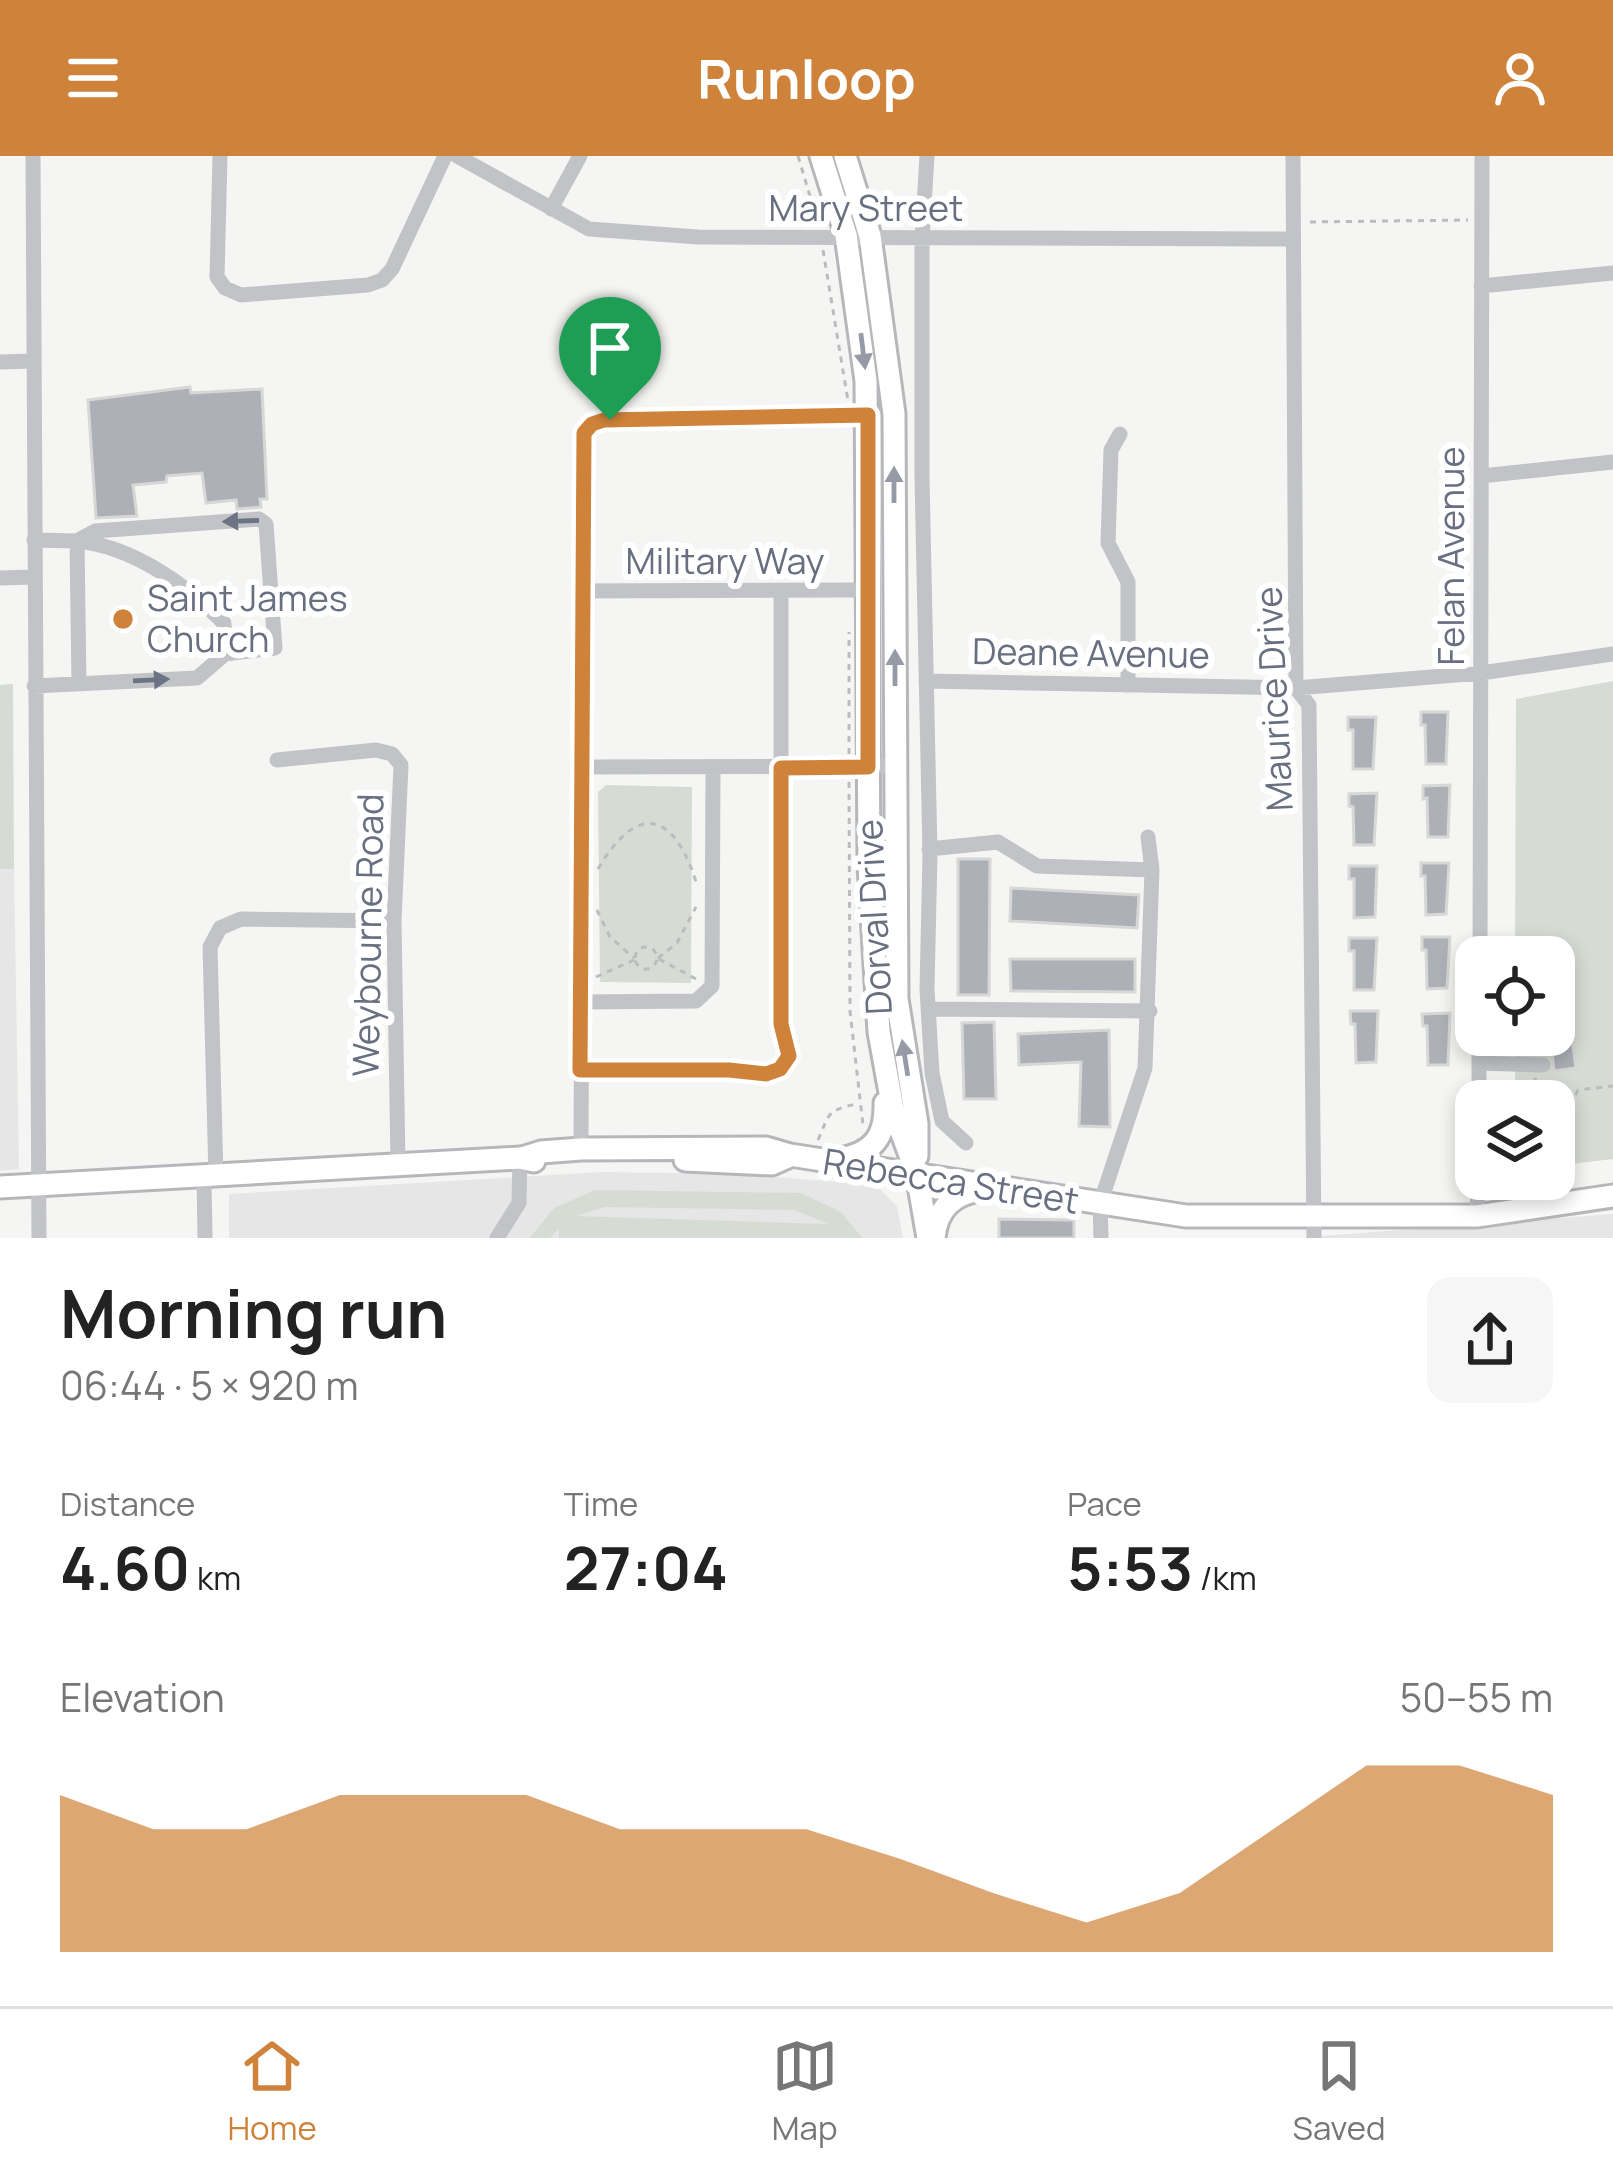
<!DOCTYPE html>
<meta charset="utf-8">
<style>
:root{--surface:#fff;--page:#f6f6f6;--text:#222;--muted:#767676;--line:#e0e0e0;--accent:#cf823a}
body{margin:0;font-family:Manrope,sans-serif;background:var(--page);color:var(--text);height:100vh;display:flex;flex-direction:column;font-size:45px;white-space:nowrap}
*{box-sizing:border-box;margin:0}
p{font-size:39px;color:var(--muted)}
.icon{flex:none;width:66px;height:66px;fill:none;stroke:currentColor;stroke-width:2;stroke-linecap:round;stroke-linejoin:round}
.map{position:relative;height:1082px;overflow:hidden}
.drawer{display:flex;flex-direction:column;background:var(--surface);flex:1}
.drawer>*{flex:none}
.fabs{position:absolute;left:1455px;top:780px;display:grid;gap:24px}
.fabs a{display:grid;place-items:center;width:120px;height:120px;border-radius:24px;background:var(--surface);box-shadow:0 6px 18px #0003;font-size:60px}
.pin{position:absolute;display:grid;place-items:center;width:102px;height:102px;color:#fff;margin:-123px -51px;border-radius:50% 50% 50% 0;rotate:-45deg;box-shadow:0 0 12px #0007}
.pin .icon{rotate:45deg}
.round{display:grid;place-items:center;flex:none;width:126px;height:126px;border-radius:24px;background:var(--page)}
.headline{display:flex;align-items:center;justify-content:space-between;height:204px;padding:0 60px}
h1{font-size:66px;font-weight:700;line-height:90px}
.stats{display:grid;grid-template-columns:repeat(3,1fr);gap:18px;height:204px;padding:12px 60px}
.stats div{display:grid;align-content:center}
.stats b{font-size:60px;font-weight:700}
.stats small{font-size:33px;font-weight:400}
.stats p{font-size:33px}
.chart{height:336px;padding:24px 60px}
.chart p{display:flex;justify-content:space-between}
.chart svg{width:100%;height:216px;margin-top:12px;fill:var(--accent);opacity:.7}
header{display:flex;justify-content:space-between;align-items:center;height:156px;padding:0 60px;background:var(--accent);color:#fff;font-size:54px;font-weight:700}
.dock{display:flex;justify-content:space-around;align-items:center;height:168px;border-top:3px solid var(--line);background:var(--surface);font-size:33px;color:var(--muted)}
.dock a{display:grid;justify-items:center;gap:6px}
.dock .current{color:var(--accent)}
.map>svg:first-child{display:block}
.built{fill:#e6e6e6}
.green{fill:#d6dcd4;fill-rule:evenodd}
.building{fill:#adb0b7;stroke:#d7d7d5;stroke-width:3}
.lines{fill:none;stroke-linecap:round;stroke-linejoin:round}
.major-casing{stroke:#b5b7bb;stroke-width:27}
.path{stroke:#bbbcbf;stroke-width:3;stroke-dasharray:6 6;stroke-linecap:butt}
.minor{stroke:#c2c3c7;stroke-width:15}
.major{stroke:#fff;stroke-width:21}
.oneway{fill:#959aa6}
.oneway2{fill:#6c7384}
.route-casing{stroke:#fff;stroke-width:24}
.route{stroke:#cf823a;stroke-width:15}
.poi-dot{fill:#cf823a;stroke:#fff;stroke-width:4.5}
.labels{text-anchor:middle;stroke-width:12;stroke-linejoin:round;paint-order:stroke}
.street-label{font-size:36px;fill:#686f80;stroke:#fff}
.poi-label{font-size:36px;fill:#686f80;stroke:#fff;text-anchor:start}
</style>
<header><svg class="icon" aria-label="menu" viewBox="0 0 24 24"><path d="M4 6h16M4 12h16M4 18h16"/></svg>Runloop<svg class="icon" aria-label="person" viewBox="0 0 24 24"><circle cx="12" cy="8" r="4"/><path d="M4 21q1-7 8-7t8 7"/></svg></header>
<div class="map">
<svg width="1613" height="1082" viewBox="0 0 1613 1082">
<rect width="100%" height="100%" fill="#f5f6f3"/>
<path class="built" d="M0,713H14L19,1013L0,1015Z
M602,1016L742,1018L876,1029L897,1050L903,1082H229V1038Z
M1613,1058V1082H1321V1080Z"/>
<path class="green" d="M1613,525V1003L1554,1010V945H1515V879H1554V801H1515L1516,543Z
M13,528L14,713H0V529Z
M606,629L692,631L691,827L600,826L598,636Z
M595,1034L801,1037L841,1056L862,1082H559V1072L550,1082H530L554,1052ZM604,1051L794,1054L828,1068L576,1060Z"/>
<path class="building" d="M190,231L191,237L262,233L267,343H260L261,351L237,353L236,344L206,347L202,317L167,320L166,326L133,329L137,360L96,362L88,244Z
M1421,556H1448L1446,608H1426L1425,569H1421Z
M1348,561H1376L1373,613H1353V574H1348Z
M1450,629L1448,681H1428L1427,642L1423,643V630Z
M1377,637L1374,689H1354L1353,651L1349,650V638Z
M958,703H990L989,839H958Z
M1421,707H1449L1446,758L1426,759L1425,720H1421Z
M1349,710H1377L1375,761L1354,762V723H1349Z
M1011,732L1139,739L1137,772L1010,765Z
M1422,781H1450L1447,832L1427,833L1426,794H1422Z
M1349,782H1377L1374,834H1354V795H1349Z
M1010,803H1135V836L1011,835Z
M1350,855H1378L1376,906L1356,907L1355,868H1351Z
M1450,857L1448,909H1428L1427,870H1423L1422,858Z
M1569,859L1576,912L1554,915L1550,879H1554V861Z
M994,866L996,943H964L962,867Z
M1109,874L1110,971L1079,970L1081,906L1019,909L1018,878Z
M999,1063L1074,1064V1082H999Z"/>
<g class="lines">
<g class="major-casing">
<path id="major" d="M821,0L846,79L866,225L869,709L879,876L893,953L917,1018L928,1082
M845,0L870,80L894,258L897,843L917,968V1000
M522,1002L541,996L581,993L766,992L790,999L1186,1060H1477L1613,1040
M840,1003C873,997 886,981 885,947
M685,1004L772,1008L790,1000
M0,1031L520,1002L534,1005
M934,1082C937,1051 954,1038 983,1033"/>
</g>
<path class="path" d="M798,0L818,67
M1310,66L1468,64
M823,94L848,245
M849,598V476
M849,626L850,855L863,969
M598,713C636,648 673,653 696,726
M597,754L610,781L634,802
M635 802a11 11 0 1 1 22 0a11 11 0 1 1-22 0Z
M658,802L677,787L696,751
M659,803L696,823
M596,821L634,804
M1535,922L1540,945
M1554,982L1578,934L1613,930
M818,984C830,957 826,955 856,948"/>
<path class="minor" d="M33,0L39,1082
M220,0L217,121L225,132L241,139L368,129L382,124L392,113L445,0
M457,0L589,73L698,81L1293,83
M927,0L922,83V322L930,698L927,833L932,917L942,965L966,987
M1293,0L1296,532L1309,549L1314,1082
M551,53L580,0
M1481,130L1613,117
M0,206L33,205
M1120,278L1111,294L1108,387L1128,426V530
M1481,320L1613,306
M80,383L95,375L259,363L266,368L275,492L225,498
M34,384L77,385L79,528
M0,422L33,421
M581,435L869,434
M926,525L1296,532L1481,517L1613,498
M34,530L197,522L225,498L224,467C186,428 131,390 77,385
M277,604L376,594L392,598L401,609L394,765L398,1008
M581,611L895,610
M1148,681L1152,714
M929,693L998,686L1037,710L1152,714L1145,912L1100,1048L1101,1082
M1480,801L1482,0
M581,846L696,845L712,830L713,612
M928,853L1150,855
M1479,907L1543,909
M581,914H729L766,918L780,913L789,900L781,868V436
M1479,945V879
M581,993L584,277L593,268L605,264L868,259
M204,1021L205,1082
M216,1021L210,791L220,772L241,763L394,765
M1477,1060L1478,1023
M497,1082L519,1047L520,1002"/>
<use href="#major" class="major"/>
</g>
<defs><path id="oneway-solid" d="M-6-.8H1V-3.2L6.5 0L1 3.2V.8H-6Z" transform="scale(3)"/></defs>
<g class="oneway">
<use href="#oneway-solid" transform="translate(863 195) rotate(83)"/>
<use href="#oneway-solid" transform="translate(894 329) rotate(-90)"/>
<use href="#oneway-solid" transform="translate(895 512) rotate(-90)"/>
<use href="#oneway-solid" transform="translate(905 902) rotate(-99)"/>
</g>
<g class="oneway2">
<use href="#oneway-solid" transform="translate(241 365) rotate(178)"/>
<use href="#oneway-solid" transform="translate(151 524) rotate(-3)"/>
</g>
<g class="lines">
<g class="route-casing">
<path id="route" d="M868,259V611L781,612V868L789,900L780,913L766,918L729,914H580L584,277L592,268L604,264Z"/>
</g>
<use href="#route" class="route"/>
</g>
<circle class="poi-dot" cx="123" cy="463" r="12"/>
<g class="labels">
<g class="street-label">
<text x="866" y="65">Mary Street</text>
<text transform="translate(1451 400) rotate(-90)" y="13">Felan Avenue</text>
<text x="725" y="418">Military Way</text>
<text transform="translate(1091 497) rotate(1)" y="13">Deane Avenue</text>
<text transform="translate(1274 543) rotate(-93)" y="13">Maurice Drive</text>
<text transform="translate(874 761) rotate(-93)" y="13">Dorval Drive</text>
<text transform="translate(368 779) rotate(-89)" y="13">Weybourne Road</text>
<text transform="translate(951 1025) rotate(9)" y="13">Rebecca Street</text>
</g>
<g class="poi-label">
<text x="147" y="455">Saint James<tspan x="147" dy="41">Church</tspan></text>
</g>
</g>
</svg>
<div class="fabs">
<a><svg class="icon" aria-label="locate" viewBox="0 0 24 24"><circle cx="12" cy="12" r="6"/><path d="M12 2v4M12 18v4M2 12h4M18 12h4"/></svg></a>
<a><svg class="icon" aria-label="layers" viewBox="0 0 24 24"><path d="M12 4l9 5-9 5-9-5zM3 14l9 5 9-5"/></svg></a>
</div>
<div class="pin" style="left:610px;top:264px;background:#1e9e55"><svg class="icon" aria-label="arrive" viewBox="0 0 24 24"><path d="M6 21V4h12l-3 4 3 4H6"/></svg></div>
</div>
<section class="drawer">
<div class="headline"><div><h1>Morning run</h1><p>06:44 · 5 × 920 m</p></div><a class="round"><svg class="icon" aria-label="share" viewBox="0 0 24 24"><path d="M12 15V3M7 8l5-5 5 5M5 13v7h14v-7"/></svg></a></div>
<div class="stats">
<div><p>Distance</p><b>4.60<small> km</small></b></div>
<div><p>Time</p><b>27:04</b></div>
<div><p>Pace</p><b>5:53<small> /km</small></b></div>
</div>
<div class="chart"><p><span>Elevation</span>50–55 m</p>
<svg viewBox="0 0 160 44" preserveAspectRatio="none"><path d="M0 44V12L10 19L20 19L30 12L40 12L50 12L60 19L70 19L80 19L90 25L100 32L110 38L120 32L130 19L140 6L150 6L160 12V44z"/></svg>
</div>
</section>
<nav class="dock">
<a class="current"><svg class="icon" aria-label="home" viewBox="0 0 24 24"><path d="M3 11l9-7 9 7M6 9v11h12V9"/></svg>Home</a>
<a><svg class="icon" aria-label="map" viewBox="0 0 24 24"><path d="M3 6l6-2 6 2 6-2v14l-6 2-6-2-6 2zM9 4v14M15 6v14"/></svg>Map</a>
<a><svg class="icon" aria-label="saved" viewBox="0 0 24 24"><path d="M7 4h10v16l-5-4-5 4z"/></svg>Saved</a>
</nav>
